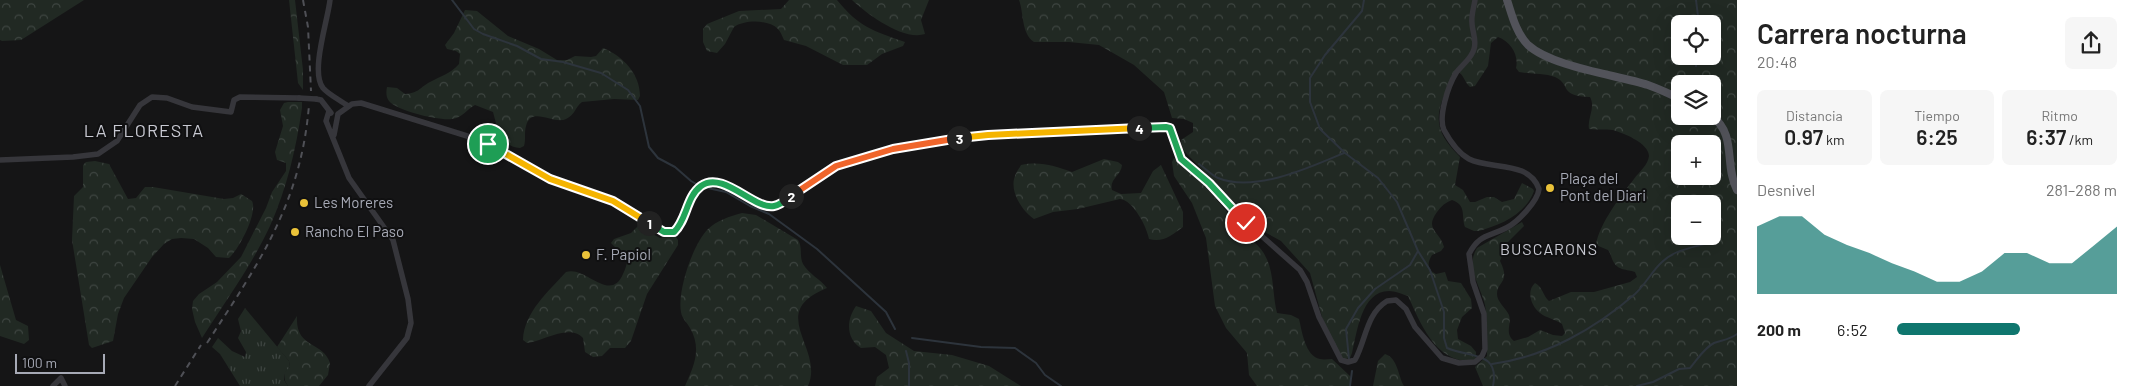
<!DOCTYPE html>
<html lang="es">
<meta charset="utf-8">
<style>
:root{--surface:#fff;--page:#f6f6f6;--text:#222;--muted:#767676;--accent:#0f766e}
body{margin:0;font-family:Barlow,sans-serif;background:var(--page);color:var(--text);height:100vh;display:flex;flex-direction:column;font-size:19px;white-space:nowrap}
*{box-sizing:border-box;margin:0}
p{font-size:16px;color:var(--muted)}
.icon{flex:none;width:28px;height:28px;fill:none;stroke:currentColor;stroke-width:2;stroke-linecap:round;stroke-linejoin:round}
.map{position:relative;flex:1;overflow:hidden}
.details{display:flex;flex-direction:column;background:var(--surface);width:400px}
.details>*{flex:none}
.tools{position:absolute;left:1671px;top:15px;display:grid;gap:10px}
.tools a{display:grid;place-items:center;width:50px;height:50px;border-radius:8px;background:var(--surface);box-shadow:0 5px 20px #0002;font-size:25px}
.scale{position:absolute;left:15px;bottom:12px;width:90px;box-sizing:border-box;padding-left:5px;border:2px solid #a7aab6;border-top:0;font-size:14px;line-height:18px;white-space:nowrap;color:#a7aab6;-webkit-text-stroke:4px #101011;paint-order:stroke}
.pin{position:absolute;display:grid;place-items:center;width:42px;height:42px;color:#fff;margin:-21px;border:2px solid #fff;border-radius:50%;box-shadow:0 1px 5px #0007}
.km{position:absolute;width:25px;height:25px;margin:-12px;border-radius:50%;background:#222;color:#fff;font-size:14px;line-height:25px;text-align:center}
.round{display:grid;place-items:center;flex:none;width:52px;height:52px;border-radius:8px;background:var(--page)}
.head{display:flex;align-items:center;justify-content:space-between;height:85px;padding:0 20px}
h1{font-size:28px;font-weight:600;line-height:38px}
.stats{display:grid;grid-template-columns:repeat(3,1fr);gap:8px;height:85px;padding:5px 20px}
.stats div{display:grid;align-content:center;border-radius:8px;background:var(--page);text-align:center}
.stats b{font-size:21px;font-weight:600}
.stats small{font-size:14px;font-weight:400}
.stats p{font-size:14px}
.chart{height:140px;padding:10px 20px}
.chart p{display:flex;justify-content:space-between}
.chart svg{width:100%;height:90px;margin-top:5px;fill:var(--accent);opacity:.7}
ul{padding:0 20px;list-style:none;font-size:16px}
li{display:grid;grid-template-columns:80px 60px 1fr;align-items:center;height:38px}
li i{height:12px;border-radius:6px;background:var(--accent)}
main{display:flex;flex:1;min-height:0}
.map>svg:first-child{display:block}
.grass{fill:url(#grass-tufts)}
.forest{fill:url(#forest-crowns);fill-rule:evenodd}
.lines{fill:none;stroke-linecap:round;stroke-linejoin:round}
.stream{stroke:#2d343c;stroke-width:2}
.minor{stroke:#36363b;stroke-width:5.5}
.major{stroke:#52535a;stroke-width:8}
.rail{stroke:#4f5056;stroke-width:2;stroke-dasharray:6 5;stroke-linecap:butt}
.minor-bridge{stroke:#36363b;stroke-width:5.5}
.split-1-casing{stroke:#fff;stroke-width:10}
.split-2-casing{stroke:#fff;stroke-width:10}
.split-3-casing{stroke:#fff;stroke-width:10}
.split-4-casing{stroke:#fff;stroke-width:10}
.split-5-casing{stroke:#fff;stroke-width:10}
.split-1{stroke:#f5b400;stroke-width:6}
.split-2{stroke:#22a559;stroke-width:6}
.split-3{stroke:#f0652b;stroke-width:6}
.split-4{stroke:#f5b400;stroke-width:6}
.split-5{stroke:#22a559;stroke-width:6}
.poi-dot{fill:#eac239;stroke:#101011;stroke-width:2}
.labels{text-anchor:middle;stroke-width:4;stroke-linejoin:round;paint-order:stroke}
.poi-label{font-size:15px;fill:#a7aab6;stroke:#101011;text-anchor:start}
.neighbourhood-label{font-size:16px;letter-spacing:1px;fill:#c8c9d2;stroke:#101011}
.quarter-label{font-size:18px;letter-spacing:1px;fill:#c8c9d2;stroke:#101011}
</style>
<main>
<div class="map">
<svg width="1737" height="386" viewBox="0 0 1737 386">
<defs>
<pattern id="grass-tufts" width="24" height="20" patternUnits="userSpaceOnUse" patternTransform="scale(1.25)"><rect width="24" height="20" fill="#212923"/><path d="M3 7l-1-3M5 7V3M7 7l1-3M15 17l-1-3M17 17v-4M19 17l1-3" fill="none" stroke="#3e4541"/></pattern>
<pattern id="forest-crowns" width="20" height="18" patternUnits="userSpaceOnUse" patternTransform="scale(1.25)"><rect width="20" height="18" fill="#212923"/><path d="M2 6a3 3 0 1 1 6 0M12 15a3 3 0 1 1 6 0" fill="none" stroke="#3e4541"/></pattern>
</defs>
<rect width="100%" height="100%" fill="#151516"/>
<path class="grass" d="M245,308L289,361L290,367L284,374V380L288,386H240L220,354L212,347L218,338L232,351L245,357L246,352L238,338L241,331L238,319Z"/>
<path class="forest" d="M0,0H84L21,40L2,41L0,40Z
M289,0H295L303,70V90L298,83Z
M789,0H837C859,27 873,31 905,42L903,46L882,54L867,65H843L806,46L784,40C782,36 781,32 778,29C768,19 744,20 734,27L725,44L717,53L707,51L703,42V29L707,24L739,11L781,9Z
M852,0H929L921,20L925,34C903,41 867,14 852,0Z
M1019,0H1737V386H1483L1475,367L1487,356C1487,339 1488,322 1485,305C1481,287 1465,267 1477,248L1522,222L1524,226L1507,243L1500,261C1511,283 1497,281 1497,294C1497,302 1506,308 1509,315C1512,324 1504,333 1514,341L1528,337L1540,330L1553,335L1562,336L1565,333L1562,324C1555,319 1546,318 1540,313C1531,306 1526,291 1535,283C1543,287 1543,296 1549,301L1571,292H1594L1630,282L1637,277L1635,272C1627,269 1618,271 1613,261C1611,257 1611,254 1608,250L1596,245C1599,224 1621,196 1634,179C1639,172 1648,165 1649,156C1649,143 1623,133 1613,130C1605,129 1597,130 1589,129C1587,118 1596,108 1590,97C1558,96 1572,85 1555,77C1545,73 1530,74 1519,72L1516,68C1519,55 1511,42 1498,37L1491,43L1488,66L1475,86L1470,87C1465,83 1464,76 1459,72C1450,80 1448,87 1443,98C1433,124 1441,138 1460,157L1455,185L1463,190L1470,202H1475L1487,197H1494L1502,202L1514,199L1522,183L1533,189L1534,191C1526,214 1501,225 1479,231H1474L1465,227C1461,216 1467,205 1452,200C1446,202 1441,206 1437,212C1424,230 1440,231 1444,247L1441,251L1432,255C1427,263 1427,270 1436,274L1445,272L1448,281L1461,283L1471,299L1472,308L1462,317L1457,330L1458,339L1471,346L1476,352V358L1473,361C1435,363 1421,324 1408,296C1402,294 1395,291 1389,291C1361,291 1357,333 1352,353L1350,358L1345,359L1341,358L1335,350L1322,317L1310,273L1281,241L1261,230L1182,149L1181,140L1193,132V123L1184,119L1172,118L1164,92L1134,65L1099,45L1069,42H1034C1021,33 1024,13 1019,0ZM1680,24H1712V56H1680ZM1680,84H1712V116H1680ZM1680,144H1712V176H1680ZM1680,204H1712V236H1680Z
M465,10L477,11L508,36L539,49L557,60H567L575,56L591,57L596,56L603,48C623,56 640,74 640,96L638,100L614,99L582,102C575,107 575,115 566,119C554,125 531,105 526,126C524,133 526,139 524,146L520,148C501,147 497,127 493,112L475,105C467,109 462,118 452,119C440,121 397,111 389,101C386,97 386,92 387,87L397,88L405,94C419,93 419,88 430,82C441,76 450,74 459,64L460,54L456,51L447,49L445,45L454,33Z
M288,102H302V108C296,149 287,188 270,226C252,265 225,302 202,338L195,322L192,309L193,301L199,294L217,282L241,257L266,208L272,192L286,171V163L277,160L275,152L283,126L280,110L284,103Z
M1174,158L1203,184L1230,215V233C1237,241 1247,237 1255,243C1276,261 1271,289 1277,313L1291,315L1299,319C1302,331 1305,356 1320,359C1324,360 1328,359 1332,359L1350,376L1351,386H1257L1249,375L1247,353L1226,328L1215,306L1206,238L1192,203L1174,176L1172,162Z
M1104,159L1118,162L1122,165C1121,176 1109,179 1112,190L1121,194L1141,193L1153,171L1161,165L1183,212V227C1172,235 1163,243 1149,239C1147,227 1133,200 1120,199L1078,209L1053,212L1034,219C1022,211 1009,191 1015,176C1016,172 1019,169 1021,165C1041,161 1054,166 1072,172Z
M95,161L109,164L128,199L136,198L145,187H153L224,199L233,198L241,194L252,201C258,213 239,249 229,258L216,257L208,248L194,239L181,238L172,239L164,244L152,257L124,298L118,314L113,341L92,348L89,345L72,240L74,196L83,187V165L86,162Z
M742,213L756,215L798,240C803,248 799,256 803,264C809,274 820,279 827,288C765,313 825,348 808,386H685C694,366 702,349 690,328C687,322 682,319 681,312C677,291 693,244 708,229C716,221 730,216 742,213Z
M638,226L660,238L675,236L678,240V245L647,294L631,341L625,348H610L602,356L593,357L585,352L583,338C569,323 542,342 527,343L523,340C524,312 549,291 566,272C585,265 610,304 623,274C633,253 622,256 611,243L614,239L631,233Z
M0,265L16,320L28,326L29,340L24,344L0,336Z
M856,306L871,311L886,333L914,351L952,355L989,366L1021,386H875L877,377L889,368L886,355L875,347L861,348C846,339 846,320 856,306Z
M297,316C295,349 323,341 330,363L328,375L319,386H288L285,381L284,373L290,367L289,361L277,347Z
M1385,354C1398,358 1398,376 1404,386H1373L1378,361Z"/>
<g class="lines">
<path class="stream" d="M452,0L474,29L483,34L517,46L541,59L563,62L601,73L628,90L640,106L649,147L658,158L675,167L691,181L698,185
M1364,0L1362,11L1325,55L1310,78V102L1320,129L1345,153L1378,178L1397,202L1418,251L1430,270L1444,312V338L1447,348C1470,358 1500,351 1493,386
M1696,0L1699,24
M1696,66L1697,56
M1199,164C1205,168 1211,175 1218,178C1255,193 1311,167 1344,153
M703,187L726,192L750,206L769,214L817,249L886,312L895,329
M912,338L981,347L1015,348L1036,363L1045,375L1061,386
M906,351L909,363V386
M1349,359L1346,329L1358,308L1375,289L1410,265L1418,251
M1492,364C1545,357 1595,329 1635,294C1645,285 1652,271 1662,262C1673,251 1690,248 1704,244
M1350,386L1352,371
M1637,386L1653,382L1679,369L1690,368C1697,360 1704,348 1714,343C1722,340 1729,340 1737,334"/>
<path class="minor" d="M330,0C328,20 310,72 323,88C329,95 340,100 348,106
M316,99L321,100L331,113
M329,111L326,121L349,178L393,240L408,299L411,323L407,338L369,386
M338,114L352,104L361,103L480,140L550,179L621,205L668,234L676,231C685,217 688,199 700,187C718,169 755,208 775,206L836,166L893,149L939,140L988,135L1166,127L1172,132L1178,152L1187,165L1206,179L1247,223L1300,270L1307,282L1319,317L1341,360L1348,362L1355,360C1366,340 1366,314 1387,301L1396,300L1406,309L1415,327L1442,358L1459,363L1475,362L1482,356L1485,349L1484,314L1473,282L1469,254C1479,234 1489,237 1506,228C1517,223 1538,201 1539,189C1529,160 1490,170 1469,159C1458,153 1450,141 1444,130C1438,117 1448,86 1456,73C1462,65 1472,58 1474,49C1477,40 1472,31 1472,23C1471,15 1474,7 1475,0
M334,135L338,114
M0,160L73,157L98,154L117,141L140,105L152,97L167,98L192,107L231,112L234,100L240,97L299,98
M53,386L61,378L65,386"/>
<path class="major" d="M1507,0C1512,15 1516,33 1528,45C1552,67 1617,75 1648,85C1659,89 1670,94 1680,99
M1712,116C1737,135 1724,165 1737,190"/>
<path class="rail" d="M303,0L308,27L311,91
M207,343C259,263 301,203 309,105
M175,386L201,345"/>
<path class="minor-bridge" d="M299,98L316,99"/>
</g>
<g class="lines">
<g class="split-1-casing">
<path id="split-1" d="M488,144L550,179L613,201L649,223"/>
</g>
<g class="split-2-casing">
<path id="split-2" d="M649,223L664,232H674C687,220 686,197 701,186C723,170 754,210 774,206C780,205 786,200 791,196"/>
</g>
<g class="split-3-casing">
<path id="split-3" d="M791,196L836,166L893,149L959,138"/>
</g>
<g class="split-4-casing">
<path id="split-4" d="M959,138L988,135L1139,128"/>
</g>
<g class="split-5-casing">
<path id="split-5" d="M1139,128L1166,127L1170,128L1181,159L1209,183L1246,223"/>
</g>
<use href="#split-1" class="split-1"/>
<use href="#split-2" class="split-2"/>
<use href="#split-3" class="split-3"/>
<use href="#split-4" class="split-4"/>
<use href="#split-5" class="split-5"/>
</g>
<g class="poi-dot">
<circle cx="1550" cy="188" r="5"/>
<circle cx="304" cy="203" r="5"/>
<circle cx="295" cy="232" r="5"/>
<circle cx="586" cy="255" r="5"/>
</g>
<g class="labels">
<g class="poi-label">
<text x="1560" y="184">Plaça del<tspan x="1560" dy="17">Pont del Diari</tspan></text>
<text x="314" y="208">Les Moreres</text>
<text x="305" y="237">Rancho El Paso</text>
<text x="596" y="260">F. Papiol</text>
</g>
<g class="neighbourhood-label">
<text x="1549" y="255">BUSCARONS</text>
</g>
<g class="quarter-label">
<text x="144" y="137">LA FLORESTA</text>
</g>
</g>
</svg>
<div class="tools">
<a><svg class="icon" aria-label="locate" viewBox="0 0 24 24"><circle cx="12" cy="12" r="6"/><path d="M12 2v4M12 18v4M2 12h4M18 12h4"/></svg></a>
<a><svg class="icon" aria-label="layers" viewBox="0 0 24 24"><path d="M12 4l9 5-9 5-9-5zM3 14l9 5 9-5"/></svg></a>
<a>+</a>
<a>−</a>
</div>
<div class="scale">100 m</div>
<div class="pin" style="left:488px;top:144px;background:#1e9e55"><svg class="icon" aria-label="arrive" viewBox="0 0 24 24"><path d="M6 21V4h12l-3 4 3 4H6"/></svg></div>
<div class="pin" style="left:1246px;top:223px;background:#d93025"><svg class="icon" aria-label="check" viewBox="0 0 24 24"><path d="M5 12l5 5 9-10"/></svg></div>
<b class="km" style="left:649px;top:223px">1</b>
<b class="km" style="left:791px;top:196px">2</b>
<b class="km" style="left:959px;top:138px">3</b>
<b class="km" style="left:1139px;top:128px">4</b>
</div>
<section class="details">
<div class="head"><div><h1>Carrera nocturna</h1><p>20:48</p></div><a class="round"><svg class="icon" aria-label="share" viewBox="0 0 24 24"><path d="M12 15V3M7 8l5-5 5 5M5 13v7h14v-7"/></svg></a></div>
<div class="stats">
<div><p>Distancia</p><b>0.97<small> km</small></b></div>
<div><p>Tiempo</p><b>6:25</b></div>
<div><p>Ritmo</p><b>6:37<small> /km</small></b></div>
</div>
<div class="chart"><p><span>Desnivel</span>281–288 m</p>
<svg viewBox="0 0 160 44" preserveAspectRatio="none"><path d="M0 44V11L10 6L20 6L30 15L40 20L50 24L60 29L70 33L80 38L90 38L100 33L110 24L120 24L130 29L140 29L150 20L160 11V44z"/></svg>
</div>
<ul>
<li><b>200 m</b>6:52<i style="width:56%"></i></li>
</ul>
</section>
</main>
